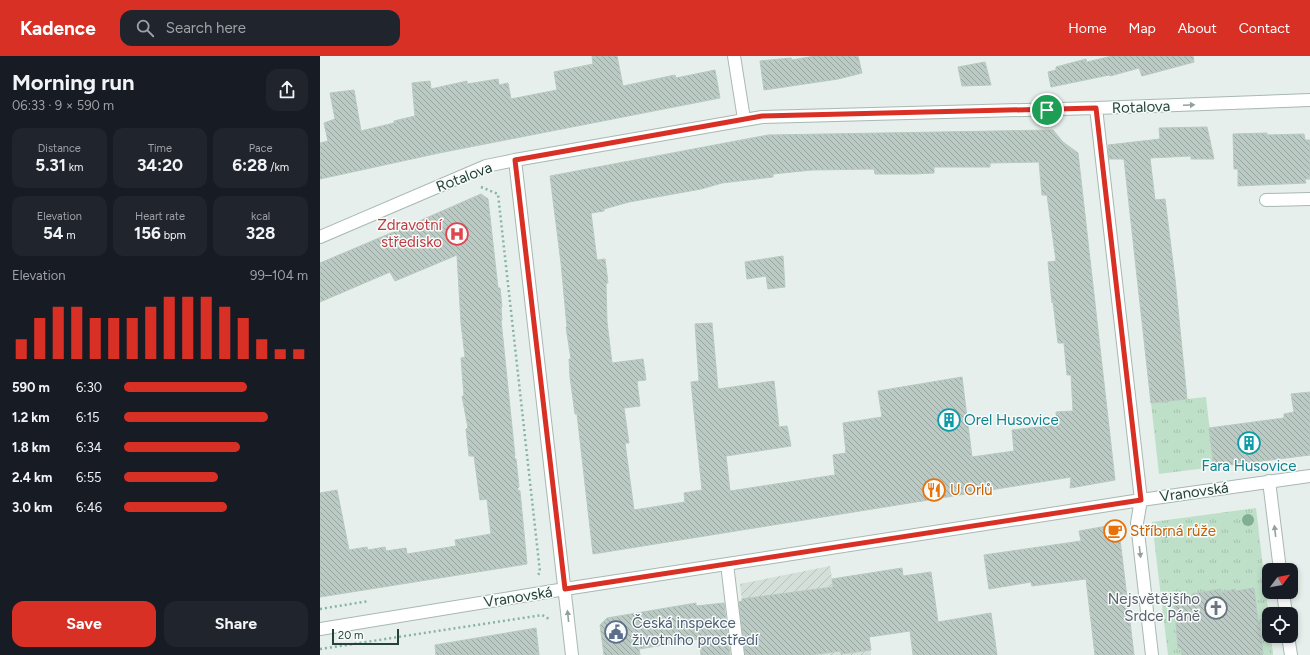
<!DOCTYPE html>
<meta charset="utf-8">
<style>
:root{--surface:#171b24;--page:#20242c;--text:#f1f3f6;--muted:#9ea1a6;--accent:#d93025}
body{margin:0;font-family:Figtree,sans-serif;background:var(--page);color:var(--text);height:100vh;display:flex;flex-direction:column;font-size:15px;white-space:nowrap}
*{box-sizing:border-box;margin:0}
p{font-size:13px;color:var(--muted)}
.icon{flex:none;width:22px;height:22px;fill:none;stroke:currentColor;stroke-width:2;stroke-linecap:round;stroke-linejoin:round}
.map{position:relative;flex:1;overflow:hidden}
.side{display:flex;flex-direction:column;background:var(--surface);width:320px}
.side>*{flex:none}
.needle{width:26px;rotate:58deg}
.fabs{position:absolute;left:942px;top:507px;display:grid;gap:8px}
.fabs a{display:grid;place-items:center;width:36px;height:36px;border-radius:8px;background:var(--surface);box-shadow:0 2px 6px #0003;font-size:20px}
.scale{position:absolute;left:12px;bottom:10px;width:67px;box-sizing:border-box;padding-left:4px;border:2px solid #24423a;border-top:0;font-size:11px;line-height:14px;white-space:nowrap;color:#24423a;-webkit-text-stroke:3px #f7fbf9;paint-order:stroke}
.pin{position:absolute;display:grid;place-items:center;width:34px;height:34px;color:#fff;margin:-17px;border:2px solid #fff;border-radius:50%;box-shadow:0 1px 4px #0007}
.round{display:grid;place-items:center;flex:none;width:42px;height:42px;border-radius:12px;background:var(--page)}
.headline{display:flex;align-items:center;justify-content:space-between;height:68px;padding:0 12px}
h1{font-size:22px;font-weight:700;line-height:30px}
.figures{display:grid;grid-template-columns:repeat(3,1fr);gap:6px;height:68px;padding:4px 12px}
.figures div{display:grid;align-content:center;border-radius:10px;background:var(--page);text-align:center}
.figures b{font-size:17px;font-weight:700}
.figures small{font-size:11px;font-weight:400}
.figures p{font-size:11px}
.chart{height:112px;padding:8px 12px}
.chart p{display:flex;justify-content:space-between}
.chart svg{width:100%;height:72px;margin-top:4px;stroke:var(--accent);stroke-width:6}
.action{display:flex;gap:8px;margin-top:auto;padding:8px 12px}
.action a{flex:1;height:46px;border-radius:12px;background:var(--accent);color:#fff;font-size:16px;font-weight:700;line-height:46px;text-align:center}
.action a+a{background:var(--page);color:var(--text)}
ul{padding:0 12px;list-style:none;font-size:13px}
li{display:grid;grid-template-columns:64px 48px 1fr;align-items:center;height:30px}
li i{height:10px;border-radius:5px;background:var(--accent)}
header{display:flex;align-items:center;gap:24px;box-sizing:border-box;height:56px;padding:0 20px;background:var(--accent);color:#fff}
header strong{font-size:19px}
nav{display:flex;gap:22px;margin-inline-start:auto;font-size:14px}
.search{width:280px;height:36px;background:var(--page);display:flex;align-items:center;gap:10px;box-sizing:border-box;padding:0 14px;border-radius:12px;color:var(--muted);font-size:15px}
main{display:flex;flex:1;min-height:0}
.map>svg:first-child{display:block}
.industrial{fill:url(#industrial-furrows)}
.grass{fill:url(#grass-tufts)}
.building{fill:url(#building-back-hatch);stroke:#b8c9c2;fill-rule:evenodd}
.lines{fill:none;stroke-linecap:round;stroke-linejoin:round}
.minor-casing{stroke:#a8b8b2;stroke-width:14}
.path{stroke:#86b3a5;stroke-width:2.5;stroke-dasharray:2 3;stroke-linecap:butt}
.minor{stroke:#fff;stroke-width:12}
.tree{fill:#80af93}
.oneway{fill:#92a09c}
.route-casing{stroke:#fff;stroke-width:8}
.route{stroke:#d93025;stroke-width:5}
.labels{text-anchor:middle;stroke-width:3;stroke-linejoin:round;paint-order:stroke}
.street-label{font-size:15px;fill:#24423a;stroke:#f7fbf9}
.health-label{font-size:15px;fill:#be3a42;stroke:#f7fbf9;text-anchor:end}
.culture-label{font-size:15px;fill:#0d838f;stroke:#f7fbf9;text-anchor:start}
.food-label{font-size:15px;fill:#c56008;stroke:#f7fbf9;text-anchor:start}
.worship-label{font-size:15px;fill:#5b616d;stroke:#f7fbf9;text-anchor:end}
.service-label{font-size:15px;fill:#4e5e75;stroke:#f7fbf9;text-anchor:start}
</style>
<header>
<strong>Kadence</strong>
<div class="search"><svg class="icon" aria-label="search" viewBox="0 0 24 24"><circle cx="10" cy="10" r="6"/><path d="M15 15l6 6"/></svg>Search here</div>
<nav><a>Home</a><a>Map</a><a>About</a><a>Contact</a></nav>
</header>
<main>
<section class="side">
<div class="headline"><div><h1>Morning run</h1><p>06:33 · 9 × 590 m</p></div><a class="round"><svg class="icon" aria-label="share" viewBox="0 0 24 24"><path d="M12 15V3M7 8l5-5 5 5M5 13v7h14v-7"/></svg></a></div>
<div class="figures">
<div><p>Distance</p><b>5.31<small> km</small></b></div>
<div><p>Time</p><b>34:20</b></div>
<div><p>Pace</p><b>6:28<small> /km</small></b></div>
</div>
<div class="figures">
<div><p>Elevation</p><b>54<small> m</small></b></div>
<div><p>Heart rate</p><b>156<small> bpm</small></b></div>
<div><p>kcal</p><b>328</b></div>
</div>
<div class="chart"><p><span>Elevation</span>99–104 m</p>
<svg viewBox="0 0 160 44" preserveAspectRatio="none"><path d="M5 44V32M15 44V19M25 44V12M35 44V12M45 44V19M55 44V19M65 44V19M75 44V12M85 44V6M95 44V6M105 44V6M115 44V12M125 44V19M135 44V32M145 44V38M155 44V38"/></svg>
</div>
<ul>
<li><b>590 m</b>6:30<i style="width:67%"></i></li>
<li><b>1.2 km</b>6:15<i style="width:78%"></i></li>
<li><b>1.8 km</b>6:34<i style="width:63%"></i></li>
<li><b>2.4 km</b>6:55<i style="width:51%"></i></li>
<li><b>3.0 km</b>6:46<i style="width:56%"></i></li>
</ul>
<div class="action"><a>Save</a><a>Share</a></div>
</section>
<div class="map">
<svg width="990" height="599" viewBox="0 0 990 599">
<defs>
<pattern id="industrial-furrows" width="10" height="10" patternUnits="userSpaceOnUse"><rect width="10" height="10" fill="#d4dfda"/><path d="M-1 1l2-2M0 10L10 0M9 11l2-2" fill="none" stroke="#b6c1bc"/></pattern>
<pattern id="grass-tufts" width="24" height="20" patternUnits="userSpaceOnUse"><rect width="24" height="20" fill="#bfe0c8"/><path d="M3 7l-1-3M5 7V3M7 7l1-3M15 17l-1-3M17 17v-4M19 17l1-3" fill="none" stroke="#a4c1ad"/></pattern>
<pattern id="building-back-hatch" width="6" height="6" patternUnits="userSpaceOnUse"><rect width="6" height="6" fill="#bbcac4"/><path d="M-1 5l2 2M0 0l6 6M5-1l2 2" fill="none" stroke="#98a6a0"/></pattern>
</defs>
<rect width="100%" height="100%" fill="#e6efeb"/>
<path class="industrial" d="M510,510L512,523L541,518L551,599H428L420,528Z"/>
<path class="grass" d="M886,341L894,411L839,418L831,347Z
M936,452L949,562V580H951L953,599H848L832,466Z"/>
<path class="building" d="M272,0H297L303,30L355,19L356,22L395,14L400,42L119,97L0,123V87L8,85L4,67L15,63L10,37L34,34L41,75L74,67V65L95,60L92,27L110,25L111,33L147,25V28L178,23L179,29L188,27L191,43L237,34L234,16L273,8Z
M495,0H538L542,17L518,23L444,34L440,5L471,2L472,4Z
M792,0H873L874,6L822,20L819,12L790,20L789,19L731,31L728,16L736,14V11L766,3L767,6Z
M665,6L671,29L642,30L638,11Z
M887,71L894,103H871V100L830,102L835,144L845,143L855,223L867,343L831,347L804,103H789L788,89L840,83L839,72Z
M733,74L743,86L758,97L795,424L750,432L751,421L273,498L257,358H255L250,321L249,303H251L246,271H247L241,207L230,120L448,79ZM719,106L722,139H727L736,205L728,206L732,247L733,246L738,287H744L747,319H751L753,355L736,356L737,369L692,374L694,395L652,401L642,321L558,335L562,361L523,367L526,397L513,399L515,419L410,435L406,400L471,390L467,370L459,371L454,325L398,333L392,267L375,268L379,325L371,326L382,434L364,437L365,446L314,454L305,387H309L304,352L320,350L317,325L326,324L323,303L292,307L287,266L286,227H288L285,203L277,204L271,157L284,155V153L309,146L381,133L402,127L453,121V118L492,114L554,113L555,118H595L614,117V111H670V107Z
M947,77V79L984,78L985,84H990V123H985L986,127L918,130V113H914L913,78Z
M161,138L168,143L178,232H180L182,251L181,252L182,264H181L195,400L194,401L196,403L199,431L197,433L200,435L207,508L0,541V437L17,434L29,494L47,491L48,494L65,491L66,495L86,492L87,498L136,490L135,484L171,478L167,443L160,444L154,400H149L146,373L148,372L142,340H144L141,302L145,301L141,267L137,199L75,225L70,216L0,246V207L97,166Z
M463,200L465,231L448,233L446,220L427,223L425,206Z
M990,336V399L894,411L889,372L964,362V358L974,356L971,338Z
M793,469L799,475L814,599H775L766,523L712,530L711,526L669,533L664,499L761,485L759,475Z
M582,512L583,520L611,516L618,566L671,557L677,599H593L590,575L549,581L551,594L521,598V595L489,599H425L419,546L422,545V543L513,531L512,523Z
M934,532L938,566H940L943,599H862L861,592H858L854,542L872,540V538L901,533L900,537L915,533L916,535Z
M376,547V550L404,547L410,599H381L379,583L319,593L320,599H284L280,569L287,562Z
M216,572L219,599H116L115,589Z"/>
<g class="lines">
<g class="minor-casing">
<path id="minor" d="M414,0L424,63
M776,52L821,444L817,467L832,599
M195,104L252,599
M946,144L990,143
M0,181L166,110L195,104L442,61L776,52L990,44
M949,425L960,514
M407,508L418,599
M963,536L966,558
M0,573L245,533L821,444L990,420
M968,580L971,599"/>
</g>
<path class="path" d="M161,131L178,138L220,516L218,519
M0,553L49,545
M0,593L222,559L229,563"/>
<use href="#minor" class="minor"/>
</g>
<g class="tree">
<circle cx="928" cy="464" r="6"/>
<circle cx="845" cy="476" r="6"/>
</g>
<defs><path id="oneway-solid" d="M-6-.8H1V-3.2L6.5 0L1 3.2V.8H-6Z"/></defs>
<g class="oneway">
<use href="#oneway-solid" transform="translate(869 49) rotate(-2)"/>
<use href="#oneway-solid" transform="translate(955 475) rotate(-97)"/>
<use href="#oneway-solid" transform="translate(820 496) rotate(83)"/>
<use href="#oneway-solid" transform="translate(248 560) rotate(-96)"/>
</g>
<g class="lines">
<g class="route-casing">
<path id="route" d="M776,52L821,444L245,533L195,104L442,60Z"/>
</g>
<use href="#route" class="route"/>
</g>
<defs>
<g id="hospital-ring" transform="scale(1.15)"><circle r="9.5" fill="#f7fbf9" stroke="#e0444e" stroke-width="1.5"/><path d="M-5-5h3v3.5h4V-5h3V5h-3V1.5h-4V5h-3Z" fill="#e0444e"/></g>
<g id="building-ring" transform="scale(1.15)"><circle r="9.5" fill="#f7fbf9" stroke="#0f9aa8" stroke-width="1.5"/><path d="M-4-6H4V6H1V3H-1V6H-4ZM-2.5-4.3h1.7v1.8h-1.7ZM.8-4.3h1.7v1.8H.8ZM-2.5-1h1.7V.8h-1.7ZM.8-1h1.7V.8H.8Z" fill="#0f9aa8"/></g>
<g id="restaurant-ring" transform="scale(1.15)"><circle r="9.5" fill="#f7fbf9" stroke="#e8710a" stroke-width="1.5"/><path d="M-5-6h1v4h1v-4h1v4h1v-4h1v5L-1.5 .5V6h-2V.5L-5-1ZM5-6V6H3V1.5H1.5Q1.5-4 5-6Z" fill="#e8710a"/></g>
<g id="cafe-ring" transform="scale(1.15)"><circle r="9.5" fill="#f7fbf9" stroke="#e8710a" stroke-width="1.5"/><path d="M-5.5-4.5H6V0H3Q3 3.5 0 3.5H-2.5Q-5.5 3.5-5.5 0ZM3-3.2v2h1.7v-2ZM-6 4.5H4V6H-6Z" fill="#e8710a"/></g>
<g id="church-ring" transform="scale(1.15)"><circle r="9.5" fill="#f7fbf9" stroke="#6b7280" stroke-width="1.5"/><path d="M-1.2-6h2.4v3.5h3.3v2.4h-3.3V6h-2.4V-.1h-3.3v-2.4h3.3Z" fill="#6b7280"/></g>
<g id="civic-ring" transform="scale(1.15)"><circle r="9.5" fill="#f7fbf9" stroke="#5c6f8a" stroke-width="1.5"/><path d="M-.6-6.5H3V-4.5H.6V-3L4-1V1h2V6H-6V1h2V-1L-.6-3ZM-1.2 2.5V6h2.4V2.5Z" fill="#5c6f8a"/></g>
</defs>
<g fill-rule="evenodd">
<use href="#hospital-ring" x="137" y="178"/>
<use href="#building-ring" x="629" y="364"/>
<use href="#building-ring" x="929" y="387"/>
<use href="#restaurant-ring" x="614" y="434"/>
<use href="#cafe-ring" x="795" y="475"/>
<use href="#church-ring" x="896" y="552"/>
<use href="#civic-ring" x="296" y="576"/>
</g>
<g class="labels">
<g class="street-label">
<text transform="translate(821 51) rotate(-2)" y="5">Rotalova</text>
<text transform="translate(144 121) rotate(-21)" y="5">Rotalova</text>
<text transform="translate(874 436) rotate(-8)" y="5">Vranovská</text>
<text transform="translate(198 541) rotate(-9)" y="5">Vranovská</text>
</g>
<g class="health-label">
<text x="122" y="174">Zdravotní<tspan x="122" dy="17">středisko</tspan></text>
</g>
<g class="culture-label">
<text x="644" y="369">Orel Husovice</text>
<text x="929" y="415" text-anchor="middle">Fara Husovice</text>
</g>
<g class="food-label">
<text x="630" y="439">U Orlů</text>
<text x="810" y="480">Stříbrná růže</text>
</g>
<g class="worship-label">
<text x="880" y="548">Nejsvětějšího<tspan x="880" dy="17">Srdce Páně</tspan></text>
</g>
<g class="service-label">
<text x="312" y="572">Česká inspekce<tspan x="312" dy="17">životního prostředí</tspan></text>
</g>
</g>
</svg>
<div class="fabs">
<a><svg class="needle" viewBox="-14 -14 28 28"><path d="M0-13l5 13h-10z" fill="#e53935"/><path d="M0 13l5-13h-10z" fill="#9ea1a6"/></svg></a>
<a><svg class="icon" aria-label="locate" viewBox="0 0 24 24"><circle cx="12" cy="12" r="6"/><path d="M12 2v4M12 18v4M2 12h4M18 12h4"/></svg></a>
</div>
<div class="scale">20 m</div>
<div class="pin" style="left:727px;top:54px;background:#1e9e55"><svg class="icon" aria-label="arrive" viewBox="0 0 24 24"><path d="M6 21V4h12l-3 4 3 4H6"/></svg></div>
</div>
</main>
